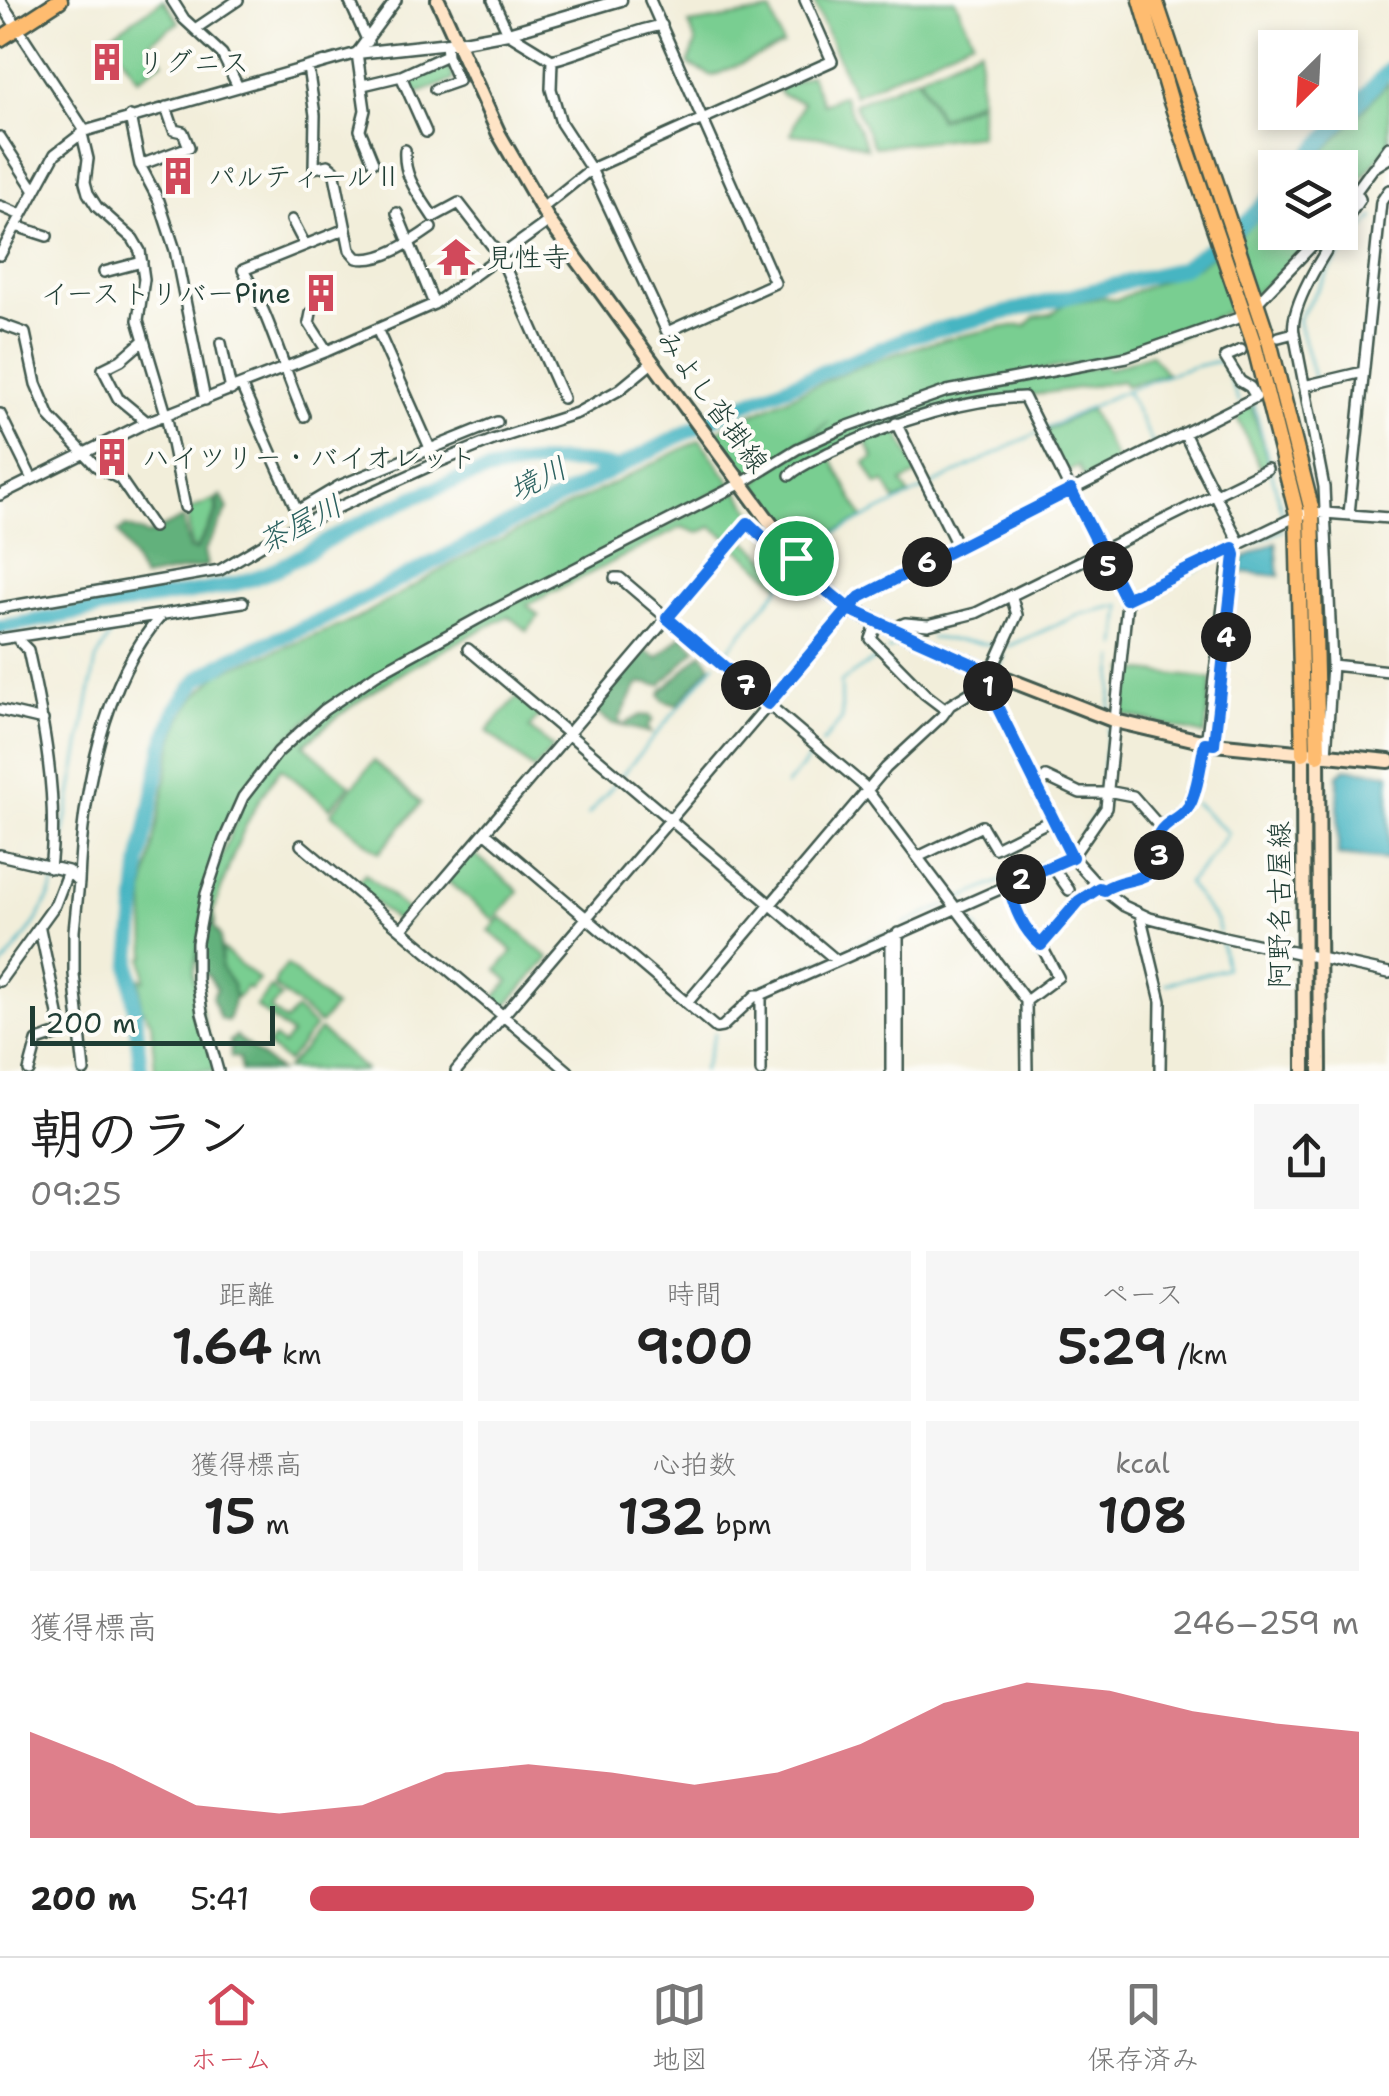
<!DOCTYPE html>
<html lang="ja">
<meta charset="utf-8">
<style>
:root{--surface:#fff;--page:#f6f6f6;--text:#222;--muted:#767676;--line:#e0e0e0;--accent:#d1495b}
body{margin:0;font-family:"Shantell Sans","Klee One",sans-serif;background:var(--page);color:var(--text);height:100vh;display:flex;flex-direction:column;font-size:38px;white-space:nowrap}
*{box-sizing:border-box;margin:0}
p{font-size:32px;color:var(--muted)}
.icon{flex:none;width:55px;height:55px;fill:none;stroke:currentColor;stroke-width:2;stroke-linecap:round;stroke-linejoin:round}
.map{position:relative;height:1071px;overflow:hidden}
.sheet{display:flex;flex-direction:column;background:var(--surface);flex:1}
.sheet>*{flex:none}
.needle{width:65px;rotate:204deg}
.fabs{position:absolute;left:1258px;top:30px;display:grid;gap:20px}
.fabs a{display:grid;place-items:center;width:100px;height:100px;border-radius:0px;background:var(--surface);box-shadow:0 5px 15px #0003;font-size:50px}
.scale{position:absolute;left:30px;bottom:25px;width:245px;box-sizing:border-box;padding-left:10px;border:5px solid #1f3d34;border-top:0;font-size:28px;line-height:35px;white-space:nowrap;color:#1f3d34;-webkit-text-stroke:8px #fdfcf7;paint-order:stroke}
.pin{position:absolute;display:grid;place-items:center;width:85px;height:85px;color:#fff;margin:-42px;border:5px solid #fff;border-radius:50%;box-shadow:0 2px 10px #0007}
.km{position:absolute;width:50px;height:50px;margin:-25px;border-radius:50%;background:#222;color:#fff;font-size:28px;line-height:50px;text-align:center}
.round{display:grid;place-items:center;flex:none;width:105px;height:105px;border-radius:0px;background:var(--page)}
.summary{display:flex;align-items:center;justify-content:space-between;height:170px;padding:0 30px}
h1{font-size:55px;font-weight:600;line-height:75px}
.figures{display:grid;grid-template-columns:repeat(3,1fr);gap:15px;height:170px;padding:10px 30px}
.figures div{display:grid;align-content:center;border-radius:0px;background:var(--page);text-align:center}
.figures b{font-size:50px;font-weight:600}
.figures small{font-size:28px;font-weight:400}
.figures p{font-size:28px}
.chart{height:280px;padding:20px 30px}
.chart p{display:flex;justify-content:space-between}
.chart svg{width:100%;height:180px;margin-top:10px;fill:var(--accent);opacity:.7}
ul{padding:0 30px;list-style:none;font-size:32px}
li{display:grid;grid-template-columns:160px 120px 1fr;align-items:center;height:75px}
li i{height:25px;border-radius:12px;background:var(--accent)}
.dock{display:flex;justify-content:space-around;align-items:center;height:140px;border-top:2px solid var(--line);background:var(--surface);font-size:28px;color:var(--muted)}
.dock a{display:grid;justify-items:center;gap:5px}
.dock .on{color:var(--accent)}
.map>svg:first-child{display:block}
.green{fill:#79ce91;stroke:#4c8662;stroke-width:2.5}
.forest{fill:#62b17b;stroke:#407758;stroke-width:2.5}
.water{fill:#47b5c2;stroke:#33797b;stroke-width:2.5}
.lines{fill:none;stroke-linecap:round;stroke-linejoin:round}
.stream{stroke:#47b5c2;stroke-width:2.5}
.river{stroke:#47b5c2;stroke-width:15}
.minor-casing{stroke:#3f584d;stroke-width:14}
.tertiary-casing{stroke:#3f584d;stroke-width:15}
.secondary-casing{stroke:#3f584d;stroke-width:18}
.primary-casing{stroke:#3f584d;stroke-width:19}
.minor{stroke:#fff;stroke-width:9}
.tertiary{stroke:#fff;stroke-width:10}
.secondary{stroke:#ffe4c6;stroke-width:12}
.primary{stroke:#febc70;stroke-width:14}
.route-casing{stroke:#fff;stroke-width:20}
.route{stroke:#1a73e8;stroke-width:12}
.labels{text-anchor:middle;stroke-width:8;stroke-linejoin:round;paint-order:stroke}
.poi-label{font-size:28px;fill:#1f3d34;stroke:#fdfcf7;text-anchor:start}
.street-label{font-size:28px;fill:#1f3d34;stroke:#fdfcf7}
.water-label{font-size:30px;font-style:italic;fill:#2b615f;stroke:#fdfcf7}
</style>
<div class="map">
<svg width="1389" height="1071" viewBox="0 0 1389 1071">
<rect width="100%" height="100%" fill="#fdfcf7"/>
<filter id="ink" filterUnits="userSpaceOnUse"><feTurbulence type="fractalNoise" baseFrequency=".01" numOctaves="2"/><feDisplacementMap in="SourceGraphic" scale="20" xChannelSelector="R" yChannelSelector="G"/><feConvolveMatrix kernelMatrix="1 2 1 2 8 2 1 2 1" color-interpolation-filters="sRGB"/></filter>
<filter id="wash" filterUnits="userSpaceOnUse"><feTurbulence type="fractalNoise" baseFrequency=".0048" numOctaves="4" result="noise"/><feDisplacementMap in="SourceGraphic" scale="40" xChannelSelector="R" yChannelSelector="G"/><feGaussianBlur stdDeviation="2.25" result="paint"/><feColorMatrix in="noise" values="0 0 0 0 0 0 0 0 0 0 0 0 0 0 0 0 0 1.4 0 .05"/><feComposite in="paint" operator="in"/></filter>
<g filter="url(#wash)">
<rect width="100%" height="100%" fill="#f2eeda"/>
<path class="green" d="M163,0L179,22L151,41L163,61L138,79L109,36Z
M813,0H955L973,39L854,95Z
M771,11L783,45L713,76L688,64L696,43L689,24Z
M980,48V99L940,118L919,76Z
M444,60L454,77L452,81L413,95L406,82L408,78Z
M810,75L823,104L843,95L867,148L844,140L791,134L803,102L782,95L778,89Z
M917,77L939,120L980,102V135L874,147L854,104Z
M1389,82V144L1340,207V168H1308Z
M1275,203V232L1319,233L1281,273L1239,305L1176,338L1159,340L1102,359L984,381L805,443L829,421L794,449L746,477L715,432C799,392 882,350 974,333C991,330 1011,324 1026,326L1035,317L1051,314L1066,303L1105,297L1115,300L1198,266L1238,237Z
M1151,354L1167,374L1125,386L1123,381L935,410L830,456L863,518L819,540L809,549L827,571L830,584L804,554L755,487C765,456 902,405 937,396C992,383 1048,377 1104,365L1108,369Z
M1251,405L1269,465L1261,469L1235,413Z
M1090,409L1118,463L1085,480L1078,466L1064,473L1044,432Z
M896,428L918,474L902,482L909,495L895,501L885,482L877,485L865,463L874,458L864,438Z
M700,440L732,484L584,561L315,713L265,761L235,803L226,826L214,863L193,974L216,1071H155L151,1022L141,1007L140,978L145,980L143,958L146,956L144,893L173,741L181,718L196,696L219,673L354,620L457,561Z
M737,490L753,513L730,540L712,527L698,533L682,527L527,605L539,616L527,631L508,616C437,652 363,690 304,745L350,785L330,808L281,768C243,818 234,853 213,912L215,923L210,920L205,922L213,877L245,798L279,753L317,718L379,676L483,618Z
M215,499L216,512L196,549L191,546L187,511Z
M741,536L779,569L785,566L791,571L780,585L733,545Z
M1126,669L1212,679L1205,735L1121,714Z
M517,697L540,715L529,728L553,748L534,770L487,731Z
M374,761L421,803L379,853L331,813Z
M471,851L519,891L494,920L446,880Z
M365,874L412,914L401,925L355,886Z
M501,917L549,958L501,1011L491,1002L509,981L497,970L513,951L489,931Z
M222,949L259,980L250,990L246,987L237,998L221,968Z
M287,965L334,1007L320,1024L274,986L277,977Z
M271,988L281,997L270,1009L285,1022L296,1010L315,1027L287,1062L267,1046L274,1038L283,1045L291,1035L256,1006Z
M320,1030L365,1070V1071L286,1069Z"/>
<path class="forest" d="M221,495L228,509L204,552L207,566L143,578L118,532L126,527L148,535L183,518L189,549L196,551L218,512L217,498Z
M682,635L696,649L661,685L642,683L637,686L619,720L623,725L641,715L650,716L653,720L648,726L651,733L611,723L594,711L644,650L658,658Z
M702,653L711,665L677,705L664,701L660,696L661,692Z
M210,920L220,936L221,968L232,983L235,997L228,1021L220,1019L212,997L217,989L207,974L200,977L198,955L204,922Z
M236,1036L238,1038L279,1071H241L239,1058L231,1057L230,1041Z"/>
<path class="water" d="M1276,542L1279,576L1241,572L1243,558Z
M1345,768L1389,773V860L1338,855V775Z"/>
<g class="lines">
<path class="stream" d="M1314,377L1298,320L1333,265L1374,217
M1127,392L1153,444
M1254,404L1282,513
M1045,429C1102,401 1156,374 1218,361L1224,366L1239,402
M932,485L1037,433
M1334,518L1378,523
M1243,547L1283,530
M811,551L819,541L926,488
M1139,599L1224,556
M109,607L110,613
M931,638L999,645
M1007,647L1081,614L1121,605L1117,646
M888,650L900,643
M722,657L790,575
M999,667L1004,655
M1110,709L1115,658
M822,743L842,719L841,682L881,655
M622,775L715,664
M786,786L816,750
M1101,788L1108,728
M1195,803L1228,833L1203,867L1187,883L1217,922L1219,931
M588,815L617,781
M1073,848L1098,810L1100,797
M58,865L96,660L113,630
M956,901L1064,853
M962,909L979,931
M904,924L947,905
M839,953L887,932
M0,969C23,939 49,910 57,873
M1166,984L1226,968L1221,942
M757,990L823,961
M703,1071L715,1033"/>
<path class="river" d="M1298,168L1389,69
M0,627C50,619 100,608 150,599C187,593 228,589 262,575C286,566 308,551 330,539C424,490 510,445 619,468
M141,1071L130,967L140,862L163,745L176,709L199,678L232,658L321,620L736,407L912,336L1182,268L1247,221L1275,192"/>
</g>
</g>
<g filter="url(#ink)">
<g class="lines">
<g class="minor-casing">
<path id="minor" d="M172,0L184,19L222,54L238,87
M349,0L368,42
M493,0L508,33L552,60L551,89L561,123L591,169L667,332L775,283L650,0
M17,27L85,131
M195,29L238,0
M357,53L365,110L360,130L373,162
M552,60C590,50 623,33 662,25
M308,67L315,115L314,168L328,165L334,170L350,250L357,258C381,263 411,242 431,228
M401,76L426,132
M363,85L401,76L447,55
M435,89L458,81L447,55L446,43
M130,116L140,165L159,201L175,250L205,400
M82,134L88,159L85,182L88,193L97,207L133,239L140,251L144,279L138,320L166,414L185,507
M0,137L35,191
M405,150C403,177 419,195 433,217L459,203L500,256L563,398
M1378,162L1389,147
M140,165L189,147L183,132L174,130L166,107
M0,206L21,215
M541,209L591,169L832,61L805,0
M397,213L434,304
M1340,213L1373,168L1389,158
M292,220L304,243
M16,226L47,236
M1340,229L1360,199L1356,192
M0,255L55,154L85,131L357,53L396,0
M104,272L142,262
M1257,303L1325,232
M311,313L309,323L327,351
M0,324L25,333L36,384L50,417L96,466L120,479L153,527
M377,329L430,448
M1294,333L1324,487L1332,665L1326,755
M1279,337L1294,333C1289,307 1323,255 1338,232
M144,340L121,360L103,369L118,398L147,422
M221,343L231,390
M241,385L297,511L339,486L497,422
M1304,386L1363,372
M0,414L32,479
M304,416C283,368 270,316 243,270L343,230
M896,423L958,547
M1184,433L1240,544
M0,495L147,422L327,351L434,304L549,221
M1349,514L1381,202L1389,190
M615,578H620L863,785L1026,1001L1027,1071
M1126,599L1297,516L1312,512L1389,518
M0,608L220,570L282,533L434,464L493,440L577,413L619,390L653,362
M877,623L871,639L925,694L946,710
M892,629L905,623L928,625L976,613L1267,469
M0,639L243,602
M20,642L28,650C43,718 59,799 50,868
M468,649L836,960
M1332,665L1389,671
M986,683L1072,857L1099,887L1124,906L1150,918L1224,937L1389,973
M0,710L43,720
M1214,744L1234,553
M1038,789L1046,777L1080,793H1107
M1107,791L1133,796L1161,828
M485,832L716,1028L722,1027L756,995H761
M301,845L568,1071
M0,855L68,871L79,882L74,931V974L84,1071
M918,857L982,826L995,848L1052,820
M1052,866L1069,890
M79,882C82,797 103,680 161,616
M1008,885L1026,931L1041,945
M1104,890C1123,876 1147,885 1161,860L1157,848L1159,833L1191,803L1207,736L1229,557L1227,550
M1140,914L1161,1001L1160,1071
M402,929L748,523L783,557L796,558
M0,981L55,905L68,871
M1026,1001L1058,977L1041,945L1079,901L1099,887
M687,1003L886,768L942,716L950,705L986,683L1017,615L1011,595
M29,1071L37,1041L62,1033L40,929
M218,1071L202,1013L197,979V943L206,894L224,840L243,797L278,752L324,710L377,674L488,613L742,483L797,449L848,426L947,391L1127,357L1244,316
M456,1071L860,597L1256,397L1250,387L1240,381L1225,357L1241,350
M761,1071V995L1072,857L1106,808L1127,603L1024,397C956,400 891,423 830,452C817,459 800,465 790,475
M891,1071V937
M898,1071V933"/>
</g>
<g class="tertiary-casing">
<path id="tertiary" d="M0,1L17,27
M357,53L458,42L508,33L621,0"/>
</g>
<g class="secondary-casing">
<path id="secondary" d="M438,0L499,134L549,221L796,558L826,590L849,609L992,673L1115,721L1214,744L1389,761
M1303,753L1304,1071
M1318,755L1320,1071"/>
</g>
<g class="primary-casing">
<path id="primary" d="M1141,0L1170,99L1254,344L1297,514L1303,753
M1155,0L1269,341L1312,511L1318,755
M0,39L60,0"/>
</g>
<use href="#minor" class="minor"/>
<use href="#tertiary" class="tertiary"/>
<use href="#secondary" class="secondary"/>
<use href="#primary" class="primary"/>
</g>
</g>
<g class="lines" filter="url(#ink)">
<g class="route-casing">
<path id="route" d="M796,558L826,590L849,609L992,673L986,684L1072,857L1008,885C1015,908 1022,929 1041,945L1079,901L1099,888L1104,890C1123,876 1147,885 1161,860C1146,818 1182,827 1192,800C1199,782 1201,761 1205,743L1214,744L1235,555L1233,548L1126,599L1071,490L860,597L849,609L768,704L667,618L748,523L784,557L796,558"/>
</g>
<use href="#route" class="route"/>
</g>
<defs>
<g id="building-bare" transform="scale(3)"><path d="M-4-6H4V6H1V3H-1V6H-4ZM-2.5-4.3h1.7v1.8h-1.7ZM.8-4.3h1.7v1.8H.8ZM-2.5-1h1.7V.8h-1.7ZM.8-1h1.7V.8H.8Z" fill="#d1495b" stroke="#fdfcf7" stroke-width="2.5" paint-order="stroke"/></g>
<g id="temple-bare" transform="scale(3)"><path d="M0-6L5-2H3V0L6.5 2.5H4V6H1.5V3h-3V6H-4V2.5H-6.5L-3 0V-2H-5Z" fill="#d1495b" stroke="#fdfcf7" stroke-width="2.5" paint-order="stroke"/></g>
</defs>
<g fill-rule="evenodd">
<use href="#building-bare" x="107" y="62"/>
<use href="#building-bare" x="178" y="176"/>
<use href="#temple-bare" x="456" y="257"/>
<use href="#building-bare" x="321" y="293"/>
<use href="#building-bare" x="112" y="457"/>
</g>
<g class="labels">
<g class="poi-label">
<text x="137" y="72">リグニス</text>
<text x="208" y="186">パルティールⅡ</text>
<text x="486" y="267">見性寺</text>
<text x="291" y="303" text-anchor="end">イーストリバーPine</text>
<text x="142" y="467">ハイツリー・バイオレット</text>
</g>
<g class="street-label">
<text transform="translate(713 401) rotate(54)" y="10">みよし沓掛線</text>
<text transform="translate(1279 905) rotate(-90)" y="10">阿野名古屋線</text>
</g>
<g class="water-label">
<text transform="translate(538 479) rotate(-26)" y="10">境川</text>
<text transform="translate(300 524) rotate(-27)" y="10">茶屋川</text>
</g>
</g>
</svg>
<div class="fabs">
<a><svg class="needle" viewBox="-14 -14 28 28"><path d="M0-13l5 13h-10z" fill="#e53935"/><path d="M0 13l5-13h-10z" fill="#767676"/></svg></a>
<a><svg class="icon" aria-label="layers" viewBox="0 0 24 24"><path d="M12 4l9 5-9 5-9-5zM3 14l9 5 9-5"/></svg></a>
</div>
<div class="scale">200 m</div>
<div class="pin" style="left:796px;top:558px;background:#1e9e55"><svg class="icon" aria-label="arrive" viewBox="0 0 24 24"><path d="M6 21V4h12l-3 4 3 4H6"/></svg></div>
<b class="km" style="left:988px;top:686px">1</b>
<b class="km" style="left:1021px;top:879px">2</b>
<b class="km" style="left:1159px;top:855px">3</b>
<b class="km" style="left:1226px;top:637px">4</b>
<b class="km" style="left:1108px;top:566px">5</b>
<b class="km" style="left:927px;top:562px">6</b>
<b class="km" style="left:746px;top:685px">7</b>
</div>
<section class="sheet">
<div class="summary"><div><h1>朝のラン</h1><p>09:25</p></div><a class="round"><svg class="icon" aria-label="share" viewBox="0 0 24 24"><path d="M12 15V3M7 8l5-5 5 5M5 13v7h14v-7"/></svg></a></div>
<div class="figures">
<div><p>距離</p><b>1.64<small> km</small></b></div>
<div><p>時間</p><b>9:00</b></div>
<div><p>ペース</p><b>5:29<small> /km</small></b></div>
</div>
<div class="figures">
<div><p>獲得標高</p><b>15<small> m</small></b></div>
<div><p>心拍数</p><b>132<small> bpm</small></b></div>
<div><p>kcal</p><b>108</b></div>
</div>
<div class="chart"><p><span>獲得標高</span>246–259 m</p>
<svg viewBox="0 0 160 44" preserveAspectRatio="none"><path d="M0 44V18L10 26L20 36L30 38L40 36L50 28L60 26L70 28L80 31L90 28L100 21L110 11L120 6L130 8L140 13L150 16L160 18V44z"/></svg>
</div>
<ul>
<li><b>200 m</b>5:41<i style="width:69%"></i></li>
</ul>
</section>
<nav class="dock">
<a class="on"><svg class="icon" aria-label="home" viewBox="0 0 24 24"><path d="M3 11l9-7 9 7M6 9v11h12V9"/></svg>ホーム</a>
<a><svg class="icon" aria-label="map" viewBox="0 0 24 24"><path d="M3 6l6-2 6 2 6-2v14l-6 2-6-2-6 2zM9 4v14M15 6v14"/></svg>地図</a>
<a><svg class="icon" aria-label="saved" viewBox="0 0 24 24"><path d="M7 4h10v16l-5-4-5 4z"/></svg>保存済み</a>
</nav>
